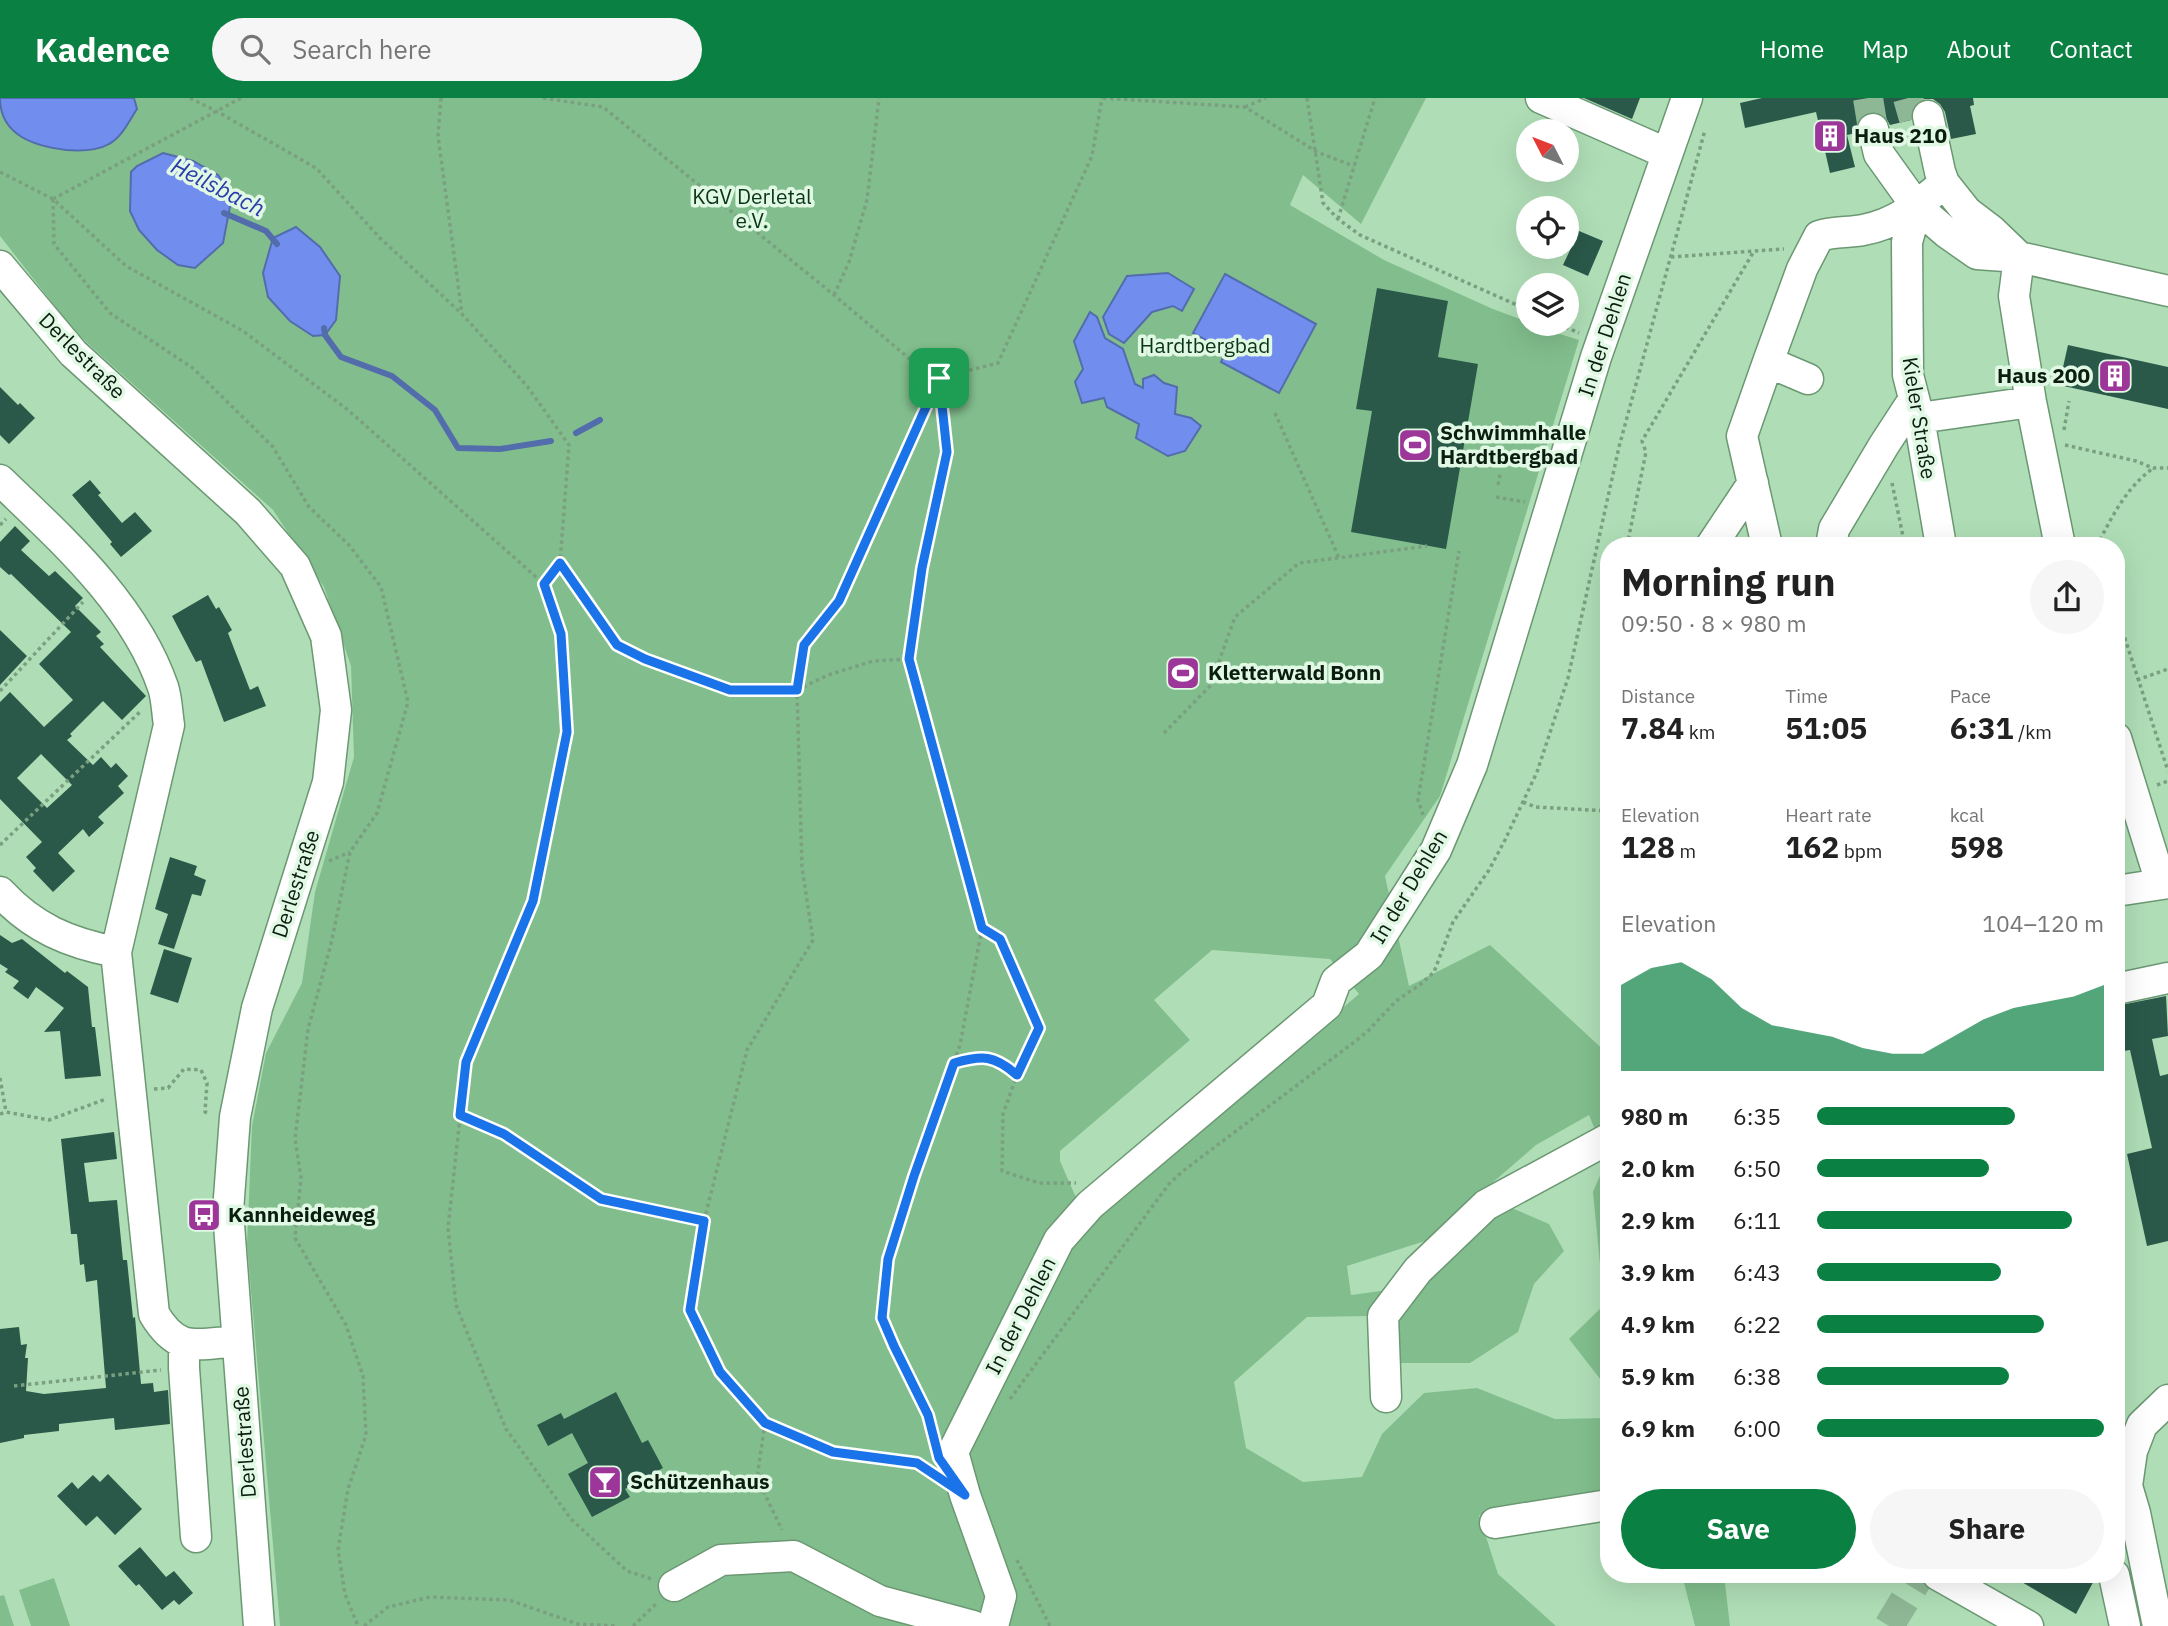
<!DOCTYPE html>
<meta charset="utf-8">
<style>
:root{--surface:#fff;--page:#f6f6f6;--text:#222;--muted:#767676;--accent:#0b8043}
body{margin:0;font-family:"IBM Plex Sans",sans-serif;background:var(--page);color:var(--text);height:100vh;display:flex;flex-direction:column;font-size:26px;white-space:nowrap}
*{box-sizing:border-box;margin:0}
p{font-size:23px;color:var(--muted)}
.icon{flex:none;width:38px;height:38px;fill:none;stroke:currentColor;stroke-width:2;stroke-linecap:round;stroke-linejoin:round}
.map{position:relative;flex:1;overflow:hidden}
.drawer{position:absolute;left:1600px;top:439px;width:525px;height:1046px;display:flex;flex-direction:column;background:var(--surface);border-radius:28px;box-shadow:0 7px 28px #0002}
.drawer>*{flex:none}
.needle{width:46px;rotate:312deg}
.controls{position:absolute;left:1516px;top:21px;display:grid;gap:14px}
.controls a{display:grid;place-items:center;width:63px;height:63px;border-radius:50%;background:var(--surface);box-shadow:0 7px 28px #0002;font-size:35px}
.pin{position:absolute;display:grid;place-items:center;width:60px;height:60px;color:#fff;margin:-30px;border-radius:14px;box-shadow:0 4px 10px #0006}
.round{display:grid;place-items:center;flex:none;width:74px;height:74px;border-radius:37px;background:var(--page)}
.headline{display:flex;align-items:center;justify-content:space-between;height:119px;padding:0 21px}
h1{font-size:38px;font-weight:700;line-height:52px}
.figures{display:grid;grid-template-columns:repeat(3,1fr);gap:10px;height:119px;padding:7px 21px}
.figures div{display:grid;align-content:center}
.figures b{font-size:30px;font-weight:700}
.figures small{font-size:19px;font-weight:400}
.figures p{font-size:19px}
.chart{height:196px;padding:14px 21px}
.chart p{display:flex;justify-content:space-between}
.chart svg{width:100%;height:126px;margin-top:7px;fill:var(--accent);opacity:.7}
.primary-button{display:flex;gap:14px;margin-top:auto;padding:14px 21px}
.primary-button a{flex:1;height:80px;border-radius:42px;background:var(--accent);color:#fff;font-size:28px;font-weight:700;line-height:80px;text-align:center}
.primary-button a+a{background:var(--page);color:var(--text)}
ul{padding:0 21px;list-style:none;font-size:23px}
li{display:grid;grid-template-columns:112px 84px 1fr;align-items:center;height:52px}
li i{height:18px;border-radius:9px;background:var(--accent)}
header{display:flex;align-items:center;gap:42px;box-sizing:border-box;height:98px;padding:0 35px;background:var(--accent);color:#fff}
header strong{font-size:33px}
nav{display:flex;gap:38px;margin-inline-start:auto;font-size:24px}
.search{width:490px;height:63px;background:var(--page);display:flex;align-items:center;gap:18px;box-sizing:border-box;padding:0 24px;border-radius:38px;color:var(--muted);font-size:26px}
.map>svg:first-child{display:block}
.green{fill:#82be8d;fill-rule:evenodd}
.water{fill:#718eef;stroke:#526cac;stroke-width:2}
.lines{fill:none;stroke-linecap:round;stroke-linejoin:round}
.stream{stroke:#526cac;stroke-width:6}
.building{fill:#2a594a;fill-rule:evenodd}
.minor-tunnel{stroke:#8eb795;stroke-width:30;stroke-dasharray:30 15;stroke-linecap:butt}
.minor-casing{stroke:#6b9873;stroke-width:33}
.path{stroke:#7aa080;stroke-width:3.5;stroke-dasharray:3.5 3.5;stroke-linecap:butt}
.minor{stroke:#fff;stroke-width:30}
.route-casing{stroke:#fff;stroke-width:14}
.route{stroke:#1a73e8;stroke-width:9}
.labels{text-anchor:middle;stroke-width:7;stroke-linejoin:round;paint-order:stroke}
.poi-label{font-size:21px;font-weight:bold;fill:#0b1d0f;stroke:#e1f9e4;text-anchor:start}
.park-label{font-size:21px;fill:#0a3517;stroke:#e1f9e4}
.street-label{font-size:21px;fill:#0b1d0f;stroke:#e1f9e4}
.water-label{font-size:23px;font-style:italic;fill:#293cab;stroke:#e1f9e4}
</style>
<header>
<strong>Kadence</strong>
<div class="search"><svg class="icon" aria-label="search" viewBox="0 0 24 24"><circle cx="10" cy="10" r="6"/><path d="M15 15l6 6"/></svg>Search here</div>
<nav><a>Home</a><a>Map</a><a>About</a><a>Contact</a></nav>
</header>
<div class="map">
<svg width="2168" height="1528" viewBox="0 0 2168 1528">
<rect width="100%" height="100%" fill="#afdeb6"/>
<path class="green" d="M0,0H1426L1361,126L1303,77L1290,107L1384,162L1493,211L1528,224V226L1579,242L1440,698L1385,778L1409,888L1490,847L1608,956V1291L1569,1241L1604,1207L1593,1094L1607,1061L1589,1017L1536,1047L1425,1143L1347,1168L1351,1197L1417,1188L1505,1107L1549,1126L1564,1153L1534,1186L1518,1234L1470,1265H1400L1395,1235L1370,1218L1307,1219L1234,1284L1246,1350L1303,1384L1362,1379L1382,1336L1424,1295L1477,1290L1555,1321L1608,1320V1398L1479,1417L1498,1476L1556,1528H280L247,1146L252,1028L266,955L302,885L315,794L354,659L351,568L324,489L273,412L75,234L0,138ZM1212,852L1330,861L1359,896L1088,1127L1060,1063V1053L1190,942L1154,902Z
M1682,1477H1724L1730,1528H1695Z
M54,1480L70,1528H31L19,1492Z
M4,1497L14,1528H0V1498Z"/>
<path class="water" d="M0,0H134L137,11C129,23 122,39 109,46C97,53 80,53 66,52C35,48 0,38 0,0Z
M163,55L193,63L218,77L232,98L223,145L195,170L178,167L157,152L139,132L130,113L131,74L137,68Z
M296,129L320,149L340,178L336,222L325,237L313,238L290,223L268,199L263,175L273,140Z
M1168,175L1194,191L1182,213L1173,208L1152,214L1124,245L1109,236L1103,219L1127,178Z
M1225,176L1316,226L1279,295L1221,264L1226,253L1193,235Z
M1090,214L1097,219L1105,240L1123,251L1135,286L1143,290V281L1154,277L1164,285L1177,289L1175,316L1191,320L1201,328L1185,353L1168,358L1136,340L1139,326L1107,309L1104,300L1082,305L1075,284L1083,271L1074,243Z"/>
<g class="lines">
<path class="stream" d="M224,115L266,133L277,146
M324,230L325,237L341,259L392,278L435,312L458,350L500,351L551,343
M576,335L600,322"/>
</g>
<path class="building" d="M1584,0H1640L1632,21Z
M1762,0H1973L1974,7L1970,8L1976,36L1951,41L1945,14L1940,6L1933,1H1924L1916,6L1911,13V22L1890,27L1886,20L1879,15L1868,14L1861,19L1857,25L1856,35L1847,37L1855,69L1830,75L1816,14L1745,30L1740,5Z
M1579,133L1603,143L1588,178L1563,167Z
M1377,190L1448,203L1438,259L1478,266L1446,451L1351,434L1372,313L1356,311Z
M2068,247L2168,269V311L2059,287Z
M0,289L18,307L20,305L35,320L9,346L0,337Z
M90,382L101,395L98,397L122,425L135,414L152,433L121,459L110,446L112,444L72,397Z
M15,428L30,443L21,452L49,478L55,473L83,500L75,508L101,534L96,538L104,546L100,549L146,598L122,622L103,603L70,636L72,638L67,642L93,667L101,659L111,670L116,665L128,678L118,688L124,695L98,719L104,725L89,739L83,731L58,755L75,773L53,794L33,773L36,770L26,759L42,744L0,701V604L10,594L44,629L73,602L39,566L71,534L11,476L9,477L0,469V444ZM41,656L72,687L47,710L17,680Z
M208,497L216,511L219,509L232,532L228,535L250,592L258,588L266,608L224,624L201,562L196,564L172,518Z
M0,532L27,558L0,587Z
M170,759L197,768L194,777L206,782L201,798L192,796L174,851L158,846L168,816L155,811Z
M0,837L12,845L22,841L65,875L67,873L88,889L92,929H95L101,978L65,981L60,933L44,934L64,910L36,889L28,901L13,890L19,883L5,874L8,871L0,866Z
M164,851L192,860L178,905L150,896Z
M2166,898L2168,938L2152,941L2160,978L2168,976V1143L2147,1148L2127,1056L2152,1050L2130,952L2118,954L2116,944V908Z
M114,1034L117,1061L84,1065L89,1104L117,1102L123,1162H127L133,1220L135,1219L141,1286L153,1285L154,1294L168,1292L170,1326L115,1332L114,1320L59,1326V1333L24,1337V1340L0,1345V1231L19,1229L21,1247L27,1246L25,1260H28L26,1293L44,1296L106,1290L97,1182L86,1184L84,1166L80,1167L77,1136H71L61,1041Z
M616,1294L642,1345L648,1342L663,1370L625,1391L630,1399L592,1419L568,1376L588,1365L572,1335L548,1348L537,1327L561,1315L564,1321Z
M108,1376L142,1411L115,1437L97,1418L86,1428L57,1398L72,1384L78,1391L93,1377L100,1384Z
M140,1449L166,1479L174,1473L193,1495L179,1507L174,1502L162,1512L139,1486L136,1488L118,1468Z
M2010,1477H2097L2076,1516Z"/>
<g class="lines">
<path class="minor-tunnel" d="M1868,0L1873,31
M1908,0L1914,21
M1889,1528L1920,1477"/>
<g class="minor-casing">
<path id="minor" d="M1541,0L1666,55
M1928,18L1940,74L1944,85L1967,114L1992,133L2019,159
M1873,31L1879,56L1917,109L1947,135L1977,156L2019,159L2168,193
M1917,109L1907,144L1908,277L1919,320L1941,448
M2019,159L2014,198L2031,304L2060,448
M0,168L73,255L248,414L295,468L326,538L336,612L328,684L257,910L235,1019L228,1113L259,1528
M1808,281L1768,264L1802,171L1819,138C1835,133 1847,135 1863,132C1896,126 1919,107 1944,85
M1919,320L2031,304
M0,382C62,442 134,505 163,589C167,601 167,615 169,627L116,854L154,1216C178,1256 196,1246 237,1243
M1711,448L1753,385
M1767,448L1742,338L1768,264
M1831,448L1834,431L1884,347L1914,301
M2116,640L2161,785
M2116,793L2168,785
M0,794C33,830 69,845 116,854
M2116,891L2168,880
M184,1246V1270L196,1439
M1386,1299L1383,1218L1418,1172L1486,1107L1608,1041
M1495,1425L1608,1407
M1938,1477L2028,1528
M2114,1477L2125,1528
M674,1488L721,1462L794,1458L880,1503L973,1528
M993,1528L1001,1498L965,1397L953,1354L1059,1142L1090,1107L1327,907L1336,883L1369,857L1436,752L1472,667L1596,259L1687,0
M2158,1528L2135,1415L2127,1388L2132,1353L2142,1327L2168,1302"/>
</g>
<path class="path" d="M190,0L218,14L316,70L380,140L462,216L527,288L569,347L560,465L544,486
M441,0L438,38L462,216
M543,0L603,9L834,197L931,279L938,280L947,354L922,470L909,561L982,830L960,947L914,1078L888,1161L882,1220L894,1249L928,1317L933,1337
M1103,0L1245,9L1317,54L1354,68
M1307,0L1323,105L1338,121L1360,137L1528,212
M1245,9L1266,0
M0,74L53,101L126,168L243,233L348,312L544,486L561,536L567,634L533,803L466,964L448,1130L456,1207L506,1331L571,1421L627,1473L652,1481
M53,101L54,146L110,215L194,271L273,349L309,409L349,447L381,489L408,604L377,715L350,754L331,846L308,931L295,1041L301,1080L295,1140L346,1227L363,1278L366,1337L348,1391L338,1452L345,1496L358,1528
M53,101L241,0
M1338,121L1375,0
M1671,159L1754,153
M834,197L849,164L867,102L879,0
M1559,226L1579,235
M1275,315L1339,460
M2064,332L2069,303
M2065,347L2136,363L2153,370H2168
M1892,385L1905,448
M1498,387L1500,376
M1496,399L1525,404
M0,427L6,421
M2086,441L2091,448
M1627,448L1646,354L1642,343L1754,153L1784,151
M2097,448C2111,420 2126,390 2152,371
M560,465L617,546L644,561L730,592H797L802,769L813,842L747,952L704,1123L690,1212L720,1274L765,1325L757,1380L782,1432
M2116,513L2168,673
M1608,549V555
M2137,582L2168,571
M797,592L804,547L839,503L938,280L998,265L1092,58L1102,0
M797,592L828,577L873,563L908,561
M0,593L83,504
M1164,635L1210,588L1235,519L1299,465L1427,448
M2157,687L2168,683
M1523,704L1536,709L1608,713
M1423,717L1418,702L1459,453
M0,747L142,612
M329,763L350,754
M982,830L1000,841L1039,930L1017,977L1003,1016L1002,1073L1039,1085H1076
M954,965C982,957 994,957 1017,977
M0,980L6,1014
M154,991L168,990L184,971L201,972L207,985L205,1014L209,1015
M0,1016L6,1014L49,1022L106,1001
M460,1017L504,1036L601,1101L704,1123
M14,1288L161,1272
M1010,1301L1169,1086L1183,1073L1353,945L1368,933L1396,903L1421,886L1434,874L1453,824L1489,772L1505,742L1537,674L1568,580L1619,349L1705,32
M765,1325L833,1355L917,1365L932,1375
M1017,1462L1050,1528
M364,1528L388,1509L430,1499L509,1502L578,1526L616,1528
M633,1528L657,1505"/>
<use href="#minor" class="minor"/>
</g>
<g class="lines">
<g class="route-casing">
<path id="route" d="M939,280L947,354L922,470L909,561L982,830L1000,841L1039,930L1017,977C994,957 983,957 954,965L914,1078L888,1161L882,1220L894,1248L928,1317L939,1360L965,1397L917,1365L833,1354L765,1325L720,1274L690,1212L704,1123L601,1101L504,1036L460,1017L466,964L533,803L567,634L561,536L544,486L560,465L617,547L645,561L730,592H797L804,547L839,503Z"/>
</g>
<use href="#route" class="route"/>
</g>
<defs>
<g id="building-square" transform="scale(1.75)"><rect x="-9" y="-9" width="18" height="18" rx="4" fill="#9d3699" stroke="#e1f9e4"/><path d="M-4-6H4V6H1V3H-1V6H-4ZM-2.5-4.3h1.7v1.8h-1.7ZM.8-4.3h1.7v1.8H.8ZM-2.5-1h1.7V.8h-1.7ZM.8-1h1.7V.8H.8Z" fill="#fff"/></g>
<g id="stadium-square" transform="scale(1.75)"><rect x="-9" y="-9" width="18" height="18" rx="4" fill="#9d3699" stroke="#e1f9e4"/><path d="M0-5a6.5 5 0 1 0 0 10a6.5 5 0 1 0 0-10ZM-3.5-1.8h7v3.6h-7Z" fill="#fff"/></g>
<g id="bus-square" transform="scale(1.75)"><rect x="-9" y="-9" width="18" height="18" rx="4" fill="#9d3699" stroke="#e1f9e4"/><path d="M-5-6H5V4H4V6H2V4H-2V6H-4V4H-5ZM-3.5-4V0h7V-4ZM-3.5 1.2v1.5H-2V1.2ZM2 1.2v1.5H3.5V1.2Z" fill="#fff"/></g>
<g id="bar-square" transform="scale(1.75)"><rect x="-9" y="-9" width="18" height="18" rx="4" fill="#9d3699" stroke="#e1f9e4"/><path d="M-6-5H6L.8 .8V4.5H3.5V6h-7V4.5H-.8V.8Z" fill="#fff"/></g>
</defs>
<g fill-rule="evenodd">
<use href="#building-square" x="1830" y="38"/>
<use href="#building-square" x="2115" y="278"/>
<use href="#stadium-square" x="1415" y="347"/>
<use href="#stadium-square" x="1183" y="575"/>
<use href="#bus-square" x="204" y="1117"/>
<use href="#bar-square" x="605" y="1384"/>
</g>
<g class="labels">
<g class="poi-label">
<text x="1854" y="45">Haus 210</text>
<text x="2090" y="285" text-anchor="end">Haus 200</text>
<text x="1440" y="342">Schwimmhalle<tspan x="1440" dy="24">Hardtbergbad</tspan></text>
<text x="1208" y="582">Kletterwald Bonn</text>
<text x="228" y="1124">Kannheideweg</text>
<text x="630" y="1391">Schützenhaus</text>
</g>
<g class="park-label">
<text x="752" y="106">KGV Derletal<tspan x="752" dy="24">e.V.</tspan></text>
<text x="1205" y="255">Hardtbergbad</text>
</g>
<g class="street-label">
<text transform="translate(1605 237) rotate(-72)" y="7">In der Dehlen</text>
<text transform="translate(82 258) rotate(45)" y="7">Derlestraße</text>
<text transform="translate(1919 320) rotate(81)" y="7">Kieler Straße</text>
<text transform="translate(296 786) rotate(-72)" y="7">Derlestraße</text>
<text transform="translate(1409 789) rotate(-59)" y="7">In der Dehlen</text>
<text transform="translate(1021 1218) rotate(-63)" y="7">In der Dehlen</text>
<text transform="translate(245 1344) rotate(-94)" y="7">Derlestraße</text>
</g>
<g class="water-label">
<text transform="translate(218 89) rotate(27)" y="8">Heilsbach</text>
</g>
</g>
</svg>
<div class="controls">
<a><svg class="needle" viewBox="-14 -14 28 28"><path d="M0-13l5 13h-10z" fill="#e53935"/><path d="M0 13l5-13h-10z" fill="#767676"/></svg></a>
<a><svg class="icon" aria-label="locate" viewBox="0 0 24 24"><circle cx="12" cy="12" r="6"/><path d="M12 2v4M12 18v4M2 12h4M18 12h4"/></svg></a>
<a><svg class="icon" aria-label="layers" viewBox="0 0 24 24"><path d="M12 4l9 5-9 5-9-5zM3 14l9 5 9-5"/></svg></a>
</div>
<div class="pin" style="left:939px;top:280px;background:#1e9e55"><svg class="icon" aria-label="arrive" viewBox="0 0 24 24"><path d="M6 21V4h12l-3 4 3 4H6"/></svg></div>
<section class="drawer">
<div class="headline"><div><h1>Morning run</h1><p>09:50 · 8 × 980 m</p></div><a class="round"><svg class="icon" aria-label="share" viewBox="0 0 24 24"><path d="M12 15V3M7 8l5-5 5 5M5 13v7h14v-7"/></svg></a></div>
<div class="figures">
<div><p>Distance</p><b>7.84<small> km</small></b></div>
<div><p>Time</p><b>51:05</b></div>
<div><p>Pace</p><b>6:31<small> /km</small></b></div>
</div>
<div class="figures">
<div><p>Elevation</p><b>128<small> m</small></b></div>
<div><p>Heart rate</p><b>162<small> bpm</small></b></div>
<div><p>kcal</p><b>598</b></div>
</div>
<div class="chart"><p><span>Elevation</span>104–120 m</p>
<svg viewBox="0 0 160 44" preserveAspectRatio="none"><path d="M0 44V14L10 8L20 6L30 12L40 22L50 28L60 30L70 32L80 36L90 38L100 38L110 32L120 26L130 22L140 20L150 18L160 14V44z"/></svg>
</div>
<ul>
<li><b>980 m</b>6:35<i style="width:69%"></i></li>
<li><b>2.0 km</b>6:50<i style="width:60%"></i></li>
<li><b>2.9 km</b>6:11<i style="width:89%"></i></li>
<li><b>3.9 km</b>6:43<i style="width:64%"></i></li>
<li><b>4.9 km</b>6:22<i style="width:79%"></i></li>
<li><b>5.9 km</b>6:38<i style="width:67%"></i></li>
<li><b>6.9 km</b>6:00<i style="width:100%"></i></li>
</ul>
<div class="primary-button"><a>Save</a><a>Share</a></div>
</section>
</div>
